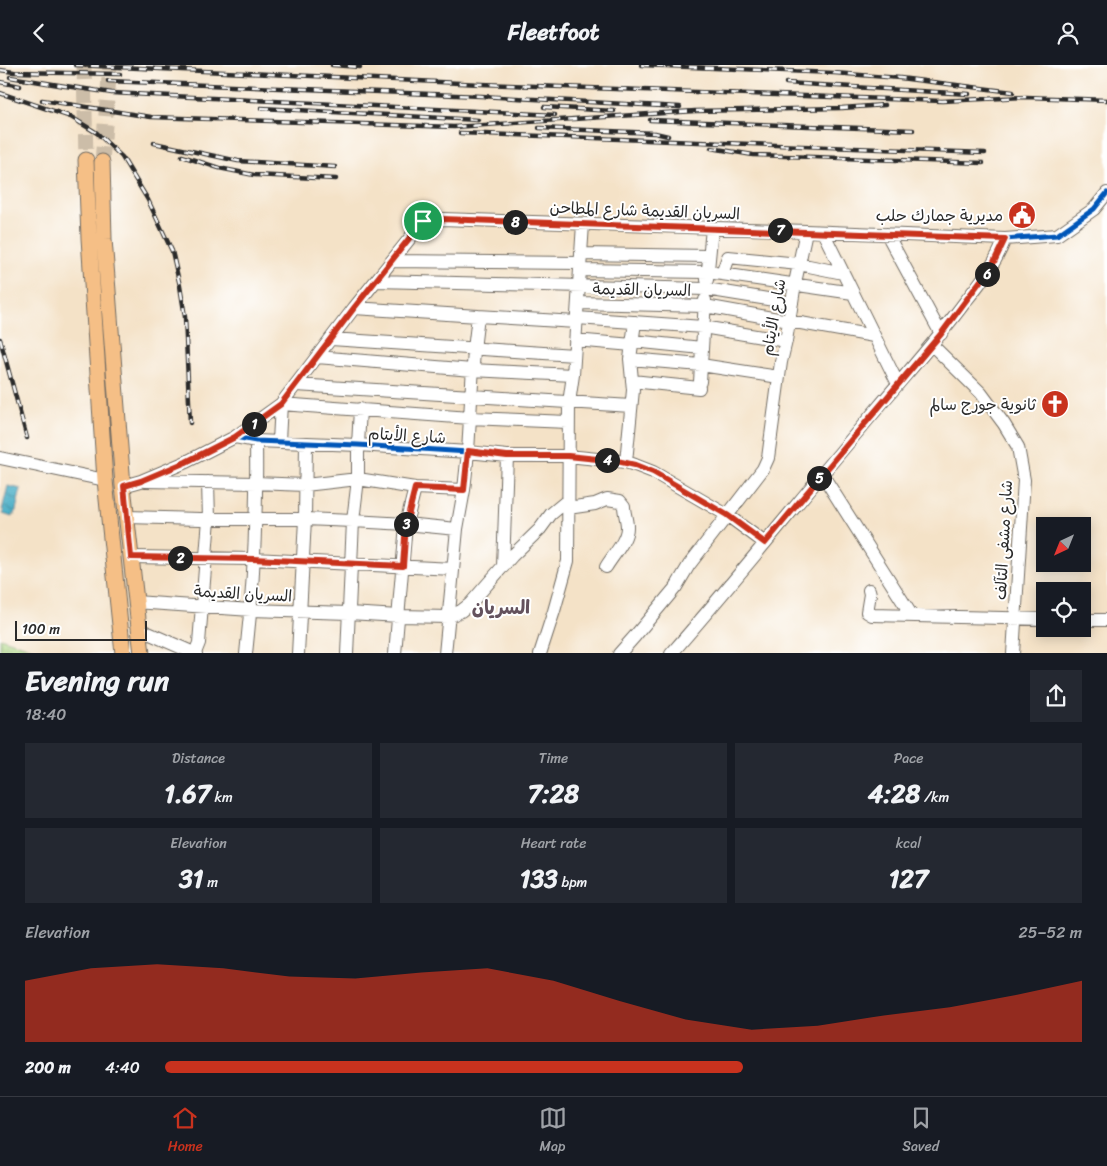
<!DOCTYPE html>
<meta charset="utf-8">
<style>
:root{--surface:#171b24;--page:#242831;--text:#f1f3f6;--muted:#9ea1a6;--line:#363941;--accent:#c8321e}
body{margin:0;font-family:Sriracha,"Playpen Sans Arabic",sans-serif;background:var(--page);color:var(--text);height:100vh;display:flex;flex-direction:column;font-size:19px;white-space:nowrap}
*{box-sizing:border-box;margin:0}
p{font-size:16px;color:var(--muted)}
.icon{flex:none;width:28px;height:28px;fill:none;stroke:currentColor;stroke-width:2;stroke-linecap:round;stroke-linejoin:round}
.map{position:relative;height:588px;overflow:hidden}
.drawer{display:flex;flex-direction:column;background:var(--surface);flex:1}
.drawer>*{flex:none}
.needle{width:32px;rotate:223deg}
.buttons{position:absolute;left:1036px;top:452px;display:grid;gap:10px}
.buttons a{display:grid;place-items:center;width:55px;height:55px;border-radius:0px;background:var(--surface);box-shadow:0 2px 12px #0003;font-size:25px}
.scale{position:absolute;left:15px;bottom:12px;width:132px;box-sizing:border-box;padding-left:5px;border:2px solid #2b2b2b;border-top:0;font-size:14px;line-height:18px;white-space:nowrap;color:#2b2b2b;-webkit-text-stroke:4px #fff;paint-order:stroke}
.pin{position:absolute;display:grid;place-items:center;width:42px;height:42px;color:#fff;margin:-21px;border:2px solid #fff;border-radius:50%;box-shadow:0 1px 5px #0007}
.km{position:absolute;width:25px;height:25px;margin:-12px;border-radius:50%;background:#222;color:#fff;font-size:14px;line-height:25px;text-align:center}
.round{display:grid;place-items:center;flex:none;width:52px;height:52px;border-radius:0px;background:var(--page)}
.headline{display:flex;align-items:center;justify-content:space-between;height:85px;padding:0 25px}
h1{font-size:28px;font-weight:800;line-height:38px}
.stats{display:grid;grid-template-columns:repeat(3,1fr);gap:8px;height:85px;padding:5px 25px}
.stats div{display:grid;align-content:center;border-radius:0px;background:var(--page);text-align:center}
.stats b{font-size:25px;font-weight:800}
.stats small{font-size:14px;font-weight:400}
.stats p{font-size:14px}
.chart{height:140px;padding:10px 25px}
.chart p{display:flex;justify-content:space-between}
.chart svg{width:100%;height:90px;margin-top:5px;fill:var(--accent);opacity:.7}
ul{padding:0 25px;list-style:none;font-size:16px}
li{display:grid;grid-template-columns:80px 60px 1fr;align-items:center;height:38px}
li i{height:12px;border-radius:6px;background:var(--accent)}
header{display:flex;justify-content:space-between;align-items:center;height:65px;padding:0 25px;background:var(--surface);font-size:22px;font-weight:800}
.tabs{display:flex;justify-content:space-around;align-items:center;height:70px;border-top:1px solid var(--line);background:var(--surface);font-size:14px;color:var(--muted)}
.tabs a{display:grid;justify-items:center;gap:2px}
.tabs .current{color:var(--accent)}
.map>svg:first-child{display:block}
.grass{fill:url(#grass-tufts);stroke:#6b8056}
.water{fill:url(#water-waves);stroke:#376a77}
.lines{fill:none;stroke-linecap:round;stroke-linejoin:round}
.major-tunnel{stroke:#ccbda8;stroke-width:15;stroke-dasharray:15 8;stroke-linecap:butt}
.minor-casing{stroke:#716b62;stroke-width:14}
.major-casing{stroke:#716b62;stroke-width:17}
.minor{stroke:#fff;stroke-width:12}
.major{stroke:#f5bf86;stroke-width:15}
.rail-casing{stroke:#2b2b2b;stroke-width:4.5}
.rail{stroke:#fff;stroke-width:2.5;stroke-dasharray:8;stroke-linecap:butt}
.cycleway-casing{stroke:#fff;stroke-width:8}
.cycleway{stroke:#0057b8;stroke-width:5}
.route-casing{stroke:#fff;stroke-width:10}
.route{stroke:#c8321e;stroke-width:6}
.labels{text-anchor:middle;stroke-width:4;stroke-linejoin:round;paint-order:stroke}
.street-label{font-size:16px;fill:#2b2b2b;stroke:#fff}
.poi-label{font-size:16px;fill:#2b2b2b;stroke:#fff;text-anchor:end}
.quarter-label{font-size:19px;font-weight:bold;fill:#64525d;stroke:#fff}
</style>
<header><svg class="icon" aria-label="back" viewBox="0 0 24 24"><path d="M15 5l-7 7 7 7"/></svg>Fleetfoot<svg class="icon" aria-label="person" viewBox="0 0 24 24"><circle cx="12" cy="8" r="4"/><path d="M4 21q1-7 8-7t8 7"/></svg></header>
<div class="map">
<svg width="1107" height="589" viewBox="0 0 1107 589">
<defs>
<pattern id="grass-tufts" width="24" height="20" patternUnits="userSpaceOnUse" patternTransform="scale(1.25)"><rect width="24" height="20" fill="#abd581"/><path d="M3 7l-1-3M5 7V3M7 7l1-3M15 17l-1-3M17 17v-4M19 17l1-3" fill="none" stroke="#93b770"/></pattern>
<pattern id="water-waves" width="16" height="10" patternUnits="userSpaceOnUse" patternTransform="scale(1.25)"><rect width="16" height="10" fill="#43aac3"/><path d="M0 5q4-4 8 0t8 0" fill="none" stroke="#388b9f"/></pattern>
</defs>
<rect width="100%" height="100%" fill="#fff"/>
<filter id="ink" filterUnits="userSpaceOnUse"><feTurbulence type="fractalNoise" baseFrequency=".02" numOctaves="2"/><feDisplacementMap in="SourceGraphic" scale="10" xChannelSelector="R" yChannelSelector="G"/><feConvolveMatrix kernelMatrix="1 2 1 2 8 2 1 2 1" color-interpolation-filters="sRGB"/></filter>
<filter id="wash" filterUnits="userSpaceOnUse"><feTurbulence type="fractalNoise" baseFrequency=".0096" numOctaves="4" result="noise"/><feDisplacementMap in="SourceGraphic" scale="20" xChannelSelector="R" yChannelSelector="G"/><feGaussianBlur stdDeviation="1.12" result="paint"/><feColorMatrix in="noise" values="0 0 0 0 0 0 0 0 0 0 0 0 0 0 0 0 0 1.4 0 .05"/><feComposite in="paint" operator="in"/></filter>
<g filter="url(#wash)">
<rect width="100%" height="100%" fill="#f4e2c7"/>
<path class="grass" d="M0,573L45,588H0Z"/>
<path class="water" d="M8,421L21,424L15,449H13L12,452L3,449L4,445H2Z"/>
</g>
<g filter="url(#ink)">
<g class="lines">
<path class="major-tunnel" d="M84,0L86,95
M102,97L110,0"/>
<g class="minor-casing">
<path id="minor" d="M823,167L898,319
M887,169L941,269
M581,189L709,191
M393,196L580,198
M580,205L707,207L722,209L853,228
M722,209L728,192L799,199L843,208
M707,215L712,163
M377,216L706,224L792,238
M578,238L705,241L874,271
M354,243L478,251L474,284L468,387L464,425L457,464L445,589
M478,251L576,257
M577,253L703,262L786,276
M331,274L574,290
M575,275L632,280
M633,276L702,283
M932,280L981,328L1004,359L1018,382L1024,415L1013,589
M317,292L472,305L573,310
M630,294L701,300L779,312
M632,316L699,323
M700,317L705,235
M296,320L631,341
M235,372L256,376L358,380L468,387L507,391H568L626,397L635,400L653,407L727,450L765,478
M279,376L281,339L470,353L568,357
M0,393L105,415
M626,397L633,325L630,294L635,257
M822,409L912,551
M145,416L256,418L305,420L358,414L415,423L464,425
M123,421L141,416L186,397L235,372L281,339L354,243L423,157L442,154L806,166L1005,174L1057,170L1094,144L1107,128
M568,443L595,439L607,434L620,436L624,441C624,448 627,455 627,462C627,476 613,490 606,502
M127,452L200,454H305L353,456L406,459L457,464
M131,492L253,494L453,504
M503,502L507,391
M869,525L870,529L867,547L872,550L1045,554
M135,537L251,545L349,548L399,551L448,552L461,546L470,539L512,491L540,464L551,449L568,435
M1082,555H1107
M139,564L196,589
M195,588L199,578L209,454L208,417
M246,589C254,518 257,447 256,376
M298,589L305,454L306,378
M347,589L353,456L358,414V380L360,344
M395,589L406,459L415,423
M540,589L554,546L568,496L569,338L573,310L583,159
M619,589L635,571L676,522L689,500L763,404L768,393L781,297L786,276L795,218L806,166
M671,589C741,509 807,426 876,345C906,309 937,275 965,237C981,217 996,198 1005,174"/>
</g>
<g class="major-casing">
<path id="major" d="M86,95L89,173L105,415L123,589
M102,97L104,174L123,421L142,589"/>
</g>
<use href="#minor" class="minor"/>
<use href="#major" class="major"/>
<g class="rail-casing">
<path id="rail" d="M75,0L481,19L942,36L1026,32L1107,35
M332,0L360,2
M641,0L834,8L900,13L1013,27
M0,5L14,7L120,9
M10,12L65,21
M108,16L481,31L680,42
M0,17L20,21
M786,18L969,29
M59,20L112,28L555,50
M0,28L71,52L97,68L122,92L148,135L172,186L180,221L185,252L190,358
M42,35L151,52L454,62L695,46L842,43L885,40
M544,42L614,46
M261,43L478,55
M650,55L913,65
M539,63L655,68L668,71
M460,68L985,88
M154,78L238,96L335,102
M711,83L753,90L983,98
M182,91L219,103L254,110L336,114
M0,274L27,373"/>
</g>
<use href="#rail" class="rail"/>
<g class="cycleway-casing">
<path id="cycleway" d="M235,372L256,376L358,380L468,387L507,391H568L626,397L635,400L653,407L727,450L765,478
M123,421L141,416L186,397L235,372L281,339L354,243L423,157L442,154L806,166L1005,174L1057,170L1094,144L1107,128"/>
</g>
<use href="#cycleway" class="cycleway"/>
</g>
</g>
<g class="lines" filter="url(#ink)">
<g class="route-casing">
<path id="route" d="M442,154L1005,174L993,199L941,269L862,362L765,478L727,450L653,407L635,400L617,396L568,391H507L468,386L464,425L415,423L406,459L403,501L253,494L131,492L124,421L141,416L186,397L235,372L281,339L354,243L423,156Z"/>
</g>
<use href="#route" class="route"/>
</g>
<defs>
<g id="civic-disc" transform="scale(1.4375)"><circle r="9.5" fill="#c8321e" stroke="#fff"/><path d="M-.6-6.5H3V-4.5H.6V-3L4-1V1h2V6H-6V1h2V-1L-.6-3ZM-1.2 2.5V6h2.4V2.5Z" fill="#fff"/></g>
<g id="church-disc" transform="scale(1.4375)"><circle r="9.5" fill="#c8321e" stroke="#fff"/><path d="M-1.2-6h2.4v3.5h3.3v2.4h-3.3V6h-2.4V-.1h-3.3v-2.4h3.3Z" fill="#fff"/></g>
</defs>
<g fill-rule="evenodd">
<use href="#civic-disc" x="1022" y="150"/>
<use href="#church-disc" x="1055" y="339"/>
</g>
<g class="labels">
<g class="street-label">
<text transform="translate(645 145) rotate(2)" y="6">السريان القديمة شارع المطاحن</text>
<text transform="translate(642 224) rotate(1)" y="6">السريان القديمة</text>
<text transform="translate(773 252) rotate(-80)" y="6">شارع الأيتام</text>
<text transform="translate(407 370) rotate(3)" y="6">شارع الأيتام</text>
<text transform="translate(1003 475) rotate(-87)" y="6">شارع مشفى التآلف</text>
<text transform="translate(243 528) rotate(3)" y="6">السريان القديمة</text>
</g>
<g class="poi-label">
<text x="1003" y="156">مديرية جمارك حلب</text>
<text x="1036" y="345">ثانوية جورج سالم</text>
</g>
<g class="quarter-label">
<text x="501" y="549">السريان</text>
</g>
</g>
</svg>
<div class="buttons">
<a><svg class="needle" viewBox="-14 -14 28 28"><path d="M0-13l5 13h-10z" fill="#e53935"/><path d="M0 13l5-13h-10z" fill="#9ea1a6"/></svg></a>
<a><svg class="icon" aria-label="locate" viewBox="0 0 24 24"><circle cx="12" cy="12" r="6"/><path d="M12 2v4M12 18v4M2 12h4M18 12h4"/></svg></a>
</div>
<div class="scale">100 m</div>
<div class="pin" style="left:423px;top:156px;background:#1e9e55"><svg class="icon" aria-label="arrive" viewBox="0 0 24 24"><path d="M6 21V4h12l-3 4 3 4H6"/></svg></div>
<b class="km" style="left:254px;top:359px">1</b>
<b class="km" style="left:180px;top:493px">2</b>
<b class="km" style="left:406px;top:459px">3</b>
<b class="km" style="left:607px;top:395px">4</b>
<b class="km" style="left:819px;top:413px">5</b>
<b class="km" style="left:987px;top:209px">6</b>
<b class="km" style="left:780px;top:165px">7</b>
<b class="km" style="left:515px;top:157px">8</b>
</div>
<section class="drawer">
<div class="headline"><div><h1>Evening run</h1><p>18:40</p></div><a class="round"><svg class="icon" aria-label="share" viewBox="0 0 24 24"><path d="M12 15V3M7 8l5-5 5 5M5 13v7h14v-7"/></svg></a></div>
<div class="stats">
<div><p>Distance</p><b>1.67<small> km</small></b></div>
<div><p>Time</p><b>7:28</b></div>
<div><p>Pace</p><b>4:28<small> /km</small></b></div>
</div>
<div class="stats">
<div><p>Elevation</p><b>31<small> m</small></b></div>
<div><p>Heart rate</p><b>133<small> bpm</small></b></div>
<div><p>kcal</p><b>127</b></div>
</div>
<div class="chart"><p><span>Elevation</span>25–52 m</p>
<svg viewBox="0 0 160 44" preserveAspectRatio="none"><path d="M0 44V14L10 8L20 6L30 8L40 12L50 13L60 10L70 8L80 14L90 24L100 33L110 38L120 36L130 31L140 27L150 21L160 14V44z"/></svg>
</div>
<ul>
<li><b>200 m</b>4:40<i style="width:63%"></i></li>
</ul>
</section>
<nav class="tabs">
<a class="current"><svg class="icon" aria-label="home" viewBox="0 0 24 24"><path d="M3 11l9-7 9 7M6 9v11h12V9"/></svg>Home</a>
<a><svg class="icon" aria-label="map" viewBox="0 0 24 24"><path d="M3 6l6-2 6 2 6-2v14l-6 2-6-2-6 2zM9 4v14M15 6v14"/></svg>Map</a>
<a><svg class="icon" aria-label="saved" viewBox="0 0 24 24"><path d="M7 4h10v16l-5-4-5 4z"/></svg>Saved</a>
</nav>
